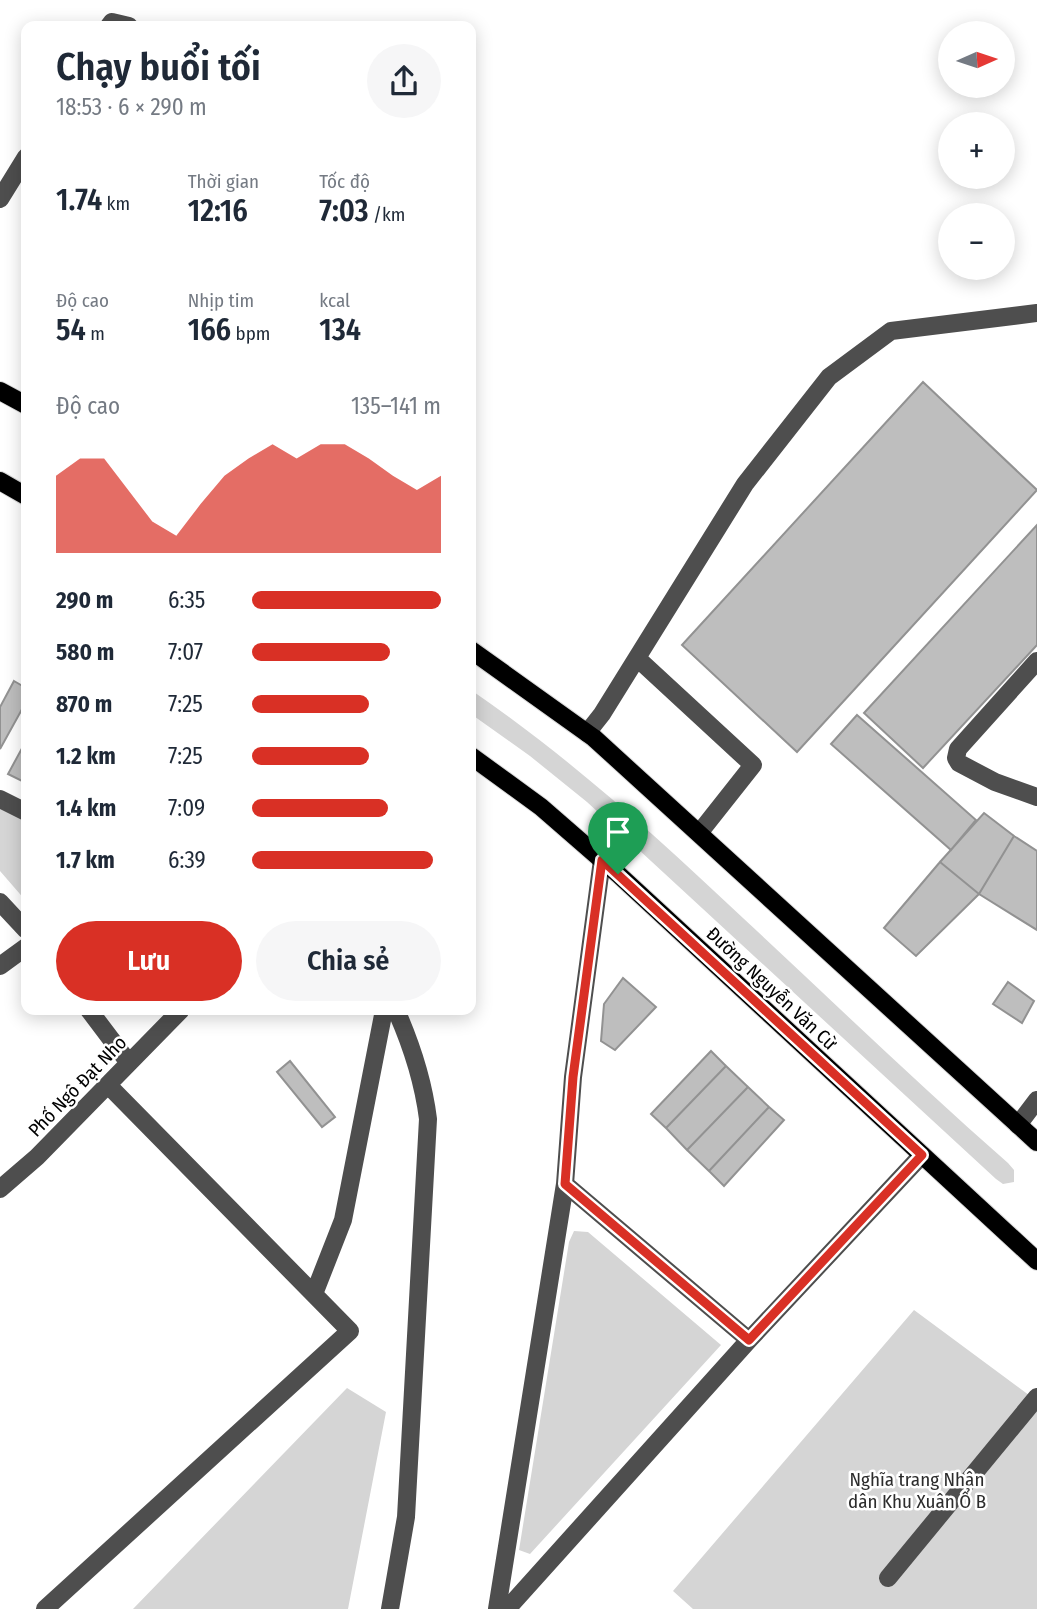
<!DOCTYPE html>
<html lang="vi">
<meta charset="utf-8">
<style>
:root{--surface:#fff;--page:#f6f6f7;--text:#1f2937;--muted:#747a83;--accent:#d93025}
body{margin:0;font-family:"Fira Sans Condensed",sans-serif;background:var(--page);color:var(--text);height:100vh;display:flex;flex-direction:column;font-size:26px;white-space:nowrap}
*{box-sizing:border-box;margin:0}
p{font-size:23px;color:var(--muted)}
.icon{flex:none;width:38px;height:38px;fill:none;stroke:currentColor;stroke-width:2;stroke-linecap:round;stroke-linejoin:round}
.map{position:relative;flex:1;overflow:hidden}
.panel{position:absolute;left:21px;top:21px;width:455px;height:994px;display:flex;flex-direction:column;background:var(--surface);border-radius:14px;box-shadow:0 4px 18px #0003}
.panel>*{flex:none}
.needle{width:46px;rotate:87deg}
.buttons{position:absolute;left:938px;top:21px;display:grid;gap:14px}
.buttons a{display:grid;place-items:center;width:77px;height:77px;border-radius:50%;background:var(--surface);box-shadow:0 4px 18px #0003;font-size:35px}
.pin{position:absolute;display:grid;place-items:center;width:60px;height:60px;color:#fff;margin:-72px -30px;border-radius:50% 50% 50% 0;rotate:-45deg;box-shadow:0 0 7px #0007}
.pin .icon{rotate:45deg}
.round{display:grid;place-items:center;flex:none;width:74px;height:74px;border-radius:37px;background:var(--page)}
.summary{display:flex;align-items:center;justify-content:space-between;height:119px;padding:0 35px}
h1{font-size:38px;font-weight:600;line-height:52px}
.stats{display:grid;grid-template-columns:repeat(3,1fr);gap:10px;height:119px;padding:7px 35px}
.stats div{display:grid;align-content:center}
.stats b{font-size:30px;font-weight:600}
.stats small{font-size:19px;font-weight:400}
.stats p{font-size:19px}
.chart{height:196px;padding:14px 35px}
.chart p{display:flex;justify-content:space-between}
.chart svg{width:100%;height:126px;margin-top:7px;fill:var(--accent);opacity:.7}
.action{display:flex;gap:14px;margin-top:auto;padding:14px 35px}
.action a{flex:1;height:80px;border-radius:42px;background:var(--accent);color:#fff;font-size:28px;font-weight:600;line-height:80px;text-align:center}
.action a+a{background:var(--page);color:var(--text)}
ul{padding:0 35px;list-style:none;font-size:23px}
li{display:grid;grid-template-columns:112px 84px 1fr;align-items:center;height:52px}
li i{height:18px;border-radius:9px;background:var(--accent)}
.map>svg:first-child{display:block}
.green{fill:#d5d5d5}
.building{fill:#bebebe;stroke:#929292;stroke-width:2}
.lines{fill:none;stroke-linecap:round;stroke-linejoin:round}
.major-casing{stroke:#dbdbdb;stroke-width:20}
.minor{stroke:#4e4e4e;stroke-width:18}
.major{stroke:#000;stroke-width:18}
.route-casing{stroke:#fff;stroke-width:14}
.route{stroke:#d93025;stroke-width:9}
.labels{text-anchor:middle;stroke-width:5;stroke-linejoin:round;paint-order:stroke}
.street-label{font-size:19px;fill:#000;stroke:#fff}
.park-label{font-size:19px;fill:#2c2c2c;stroke:#fff}
</style>
<div class="map">
<svg width="1037" height="1609" viewBox="0 0 1037 1609">
<rect width="100%" height="100%" fill="#fff"/>
<path class="green" d="M471,690C569,757 657,837 743,918C831,1000 918,1084 1008,1163L1014,1170V1182L1003,1184L996,1179L587,802L530,756L471,714Z
M0,806L26,820V901L0,871Z
M574,1231L588,1232L721,1345L530,1554L519,1550L569,1242Z
M914,1310L1037,1401V1609H693L673,1591Z
M347,1388L386,1412L348,1609H133Z"/>
<path class="building" d="M923,382L1037,490L797,752L682,645Z
M1037,525V645L923,768L864,713Z
M14,681L26,688V702L0,749V707Z
M857,715L976,820L951,850L831,744Z
M26,741V783L8,774Z
M984,813L1014,836L979,894L940,862Z
M1014,836L1037,851V930L979,894Z
M940,862L979,894L916,956L884,928Z
M623,978L656,1007L615,1050L601,1041L604,1004Z
M1008,982L1034,1001L1022,1023L993,1004Z
M711,1051L726,1066L666,1128L651,1114Z
M290,1061L335,1117L322,1127L277,1072Z
M726,1066L748,1087L687,1150L666,1128Z
M748,1087L769,1107L709,1171L687,1150Z
M769,1107L784,1120L724,1186L709,1171Z"/>
<g class="lines">
<g class="major-casing">
<path id="major" d="M0,391L26,405
M0,481L26,496
M471,650L594,738L1037,1142
M471,756L541,807L618,874L1037,1261"/>
</g>
<path class="minor" d="M109,26L112,22L129,26
M0,199L26,157
M637,658L753,765L700,832
M1037,661L958,749L956,758L959,763L995,782L1037,797
M587,733L602,714L745,484L829,377L891,331L1037,313
M0,799L26,812
M0,902L26,930
M0,966L26,947
M89,1010L129,1063
M1018,1125L1037,1100
M565,1184L749,1340
M0,1189L37,1157L181,1010
M314,1294L343,1220L384,1010
M888,1578L1037,1397
M45,1609L350,1331L108,1085
M390,1609L406,1517L428,1119C423,1079 412,1046 396,1010
M497,1609L565,1184L573,1077L602,860
M507,1609L749,1340L922,1155"/>
<use href="#major" class="major"/>
</g>
<g class="lines">
<g class="route-casing">
<path id="route" d="M602,860L922,1155L749,1340L565,1184L573,1077Z"/>
</g>
<use href="#route" class="route"/>
</g>
<g class="labels">
<g class="street-label">
<text transform="translate(772 988) rotate(43)" y="7">Đường Nguyễn Văn Cừ</text>
<text transform="translate(77 1086) rotate(-46)" y="7">Phố Ngô Đạt Nho</text>
</g>
<g class="park-label">
<text x="917" y="1486">Nghĩa trang Nhân<tspan x="917" dy="22">dân Khu Xuân Ổ B</tspan></text>
</g>
</g>
</svg>
<div class="buttons">
<a><svg class="needle" viewBox="-14 -14 28 28"><path d="M0-13l5 13h-10z" fill="#e53935"/><path d="M0 13l5-13h-10z" fill="#747a83"/></svg></a>
<a>+</a>
<a>−</a>
</div>
<div class="pin" style="left:618px;top:874px;background:#1e9e55"><svg class="icon" aria-label="arrive" viewBox="0 0 24 24"><path d="M6 21V4h12l-3 4 3 4H6"/></svg></div>
<section class="panel">
<div class="summary"><div><h1>Chạy buổi tối</h1><p>18:53 · 6 × 290 m</p></div><a class="round"><svg class="icon" aria-label="share" viewBox="0 0 24 24"><path d="M12 15V3M7 8l5-5 5 5M5 13v7h14v-7"/></svg></a></div>
<div class="stats">
<div><b>1.74<small> km</small></b></div>
<div><p>Thời gian</p><b>12:16</b></div>
<div><p>Tốc độ</p><b>7:03<small> /km</small></b></div>
</div>
<div class="stats">
<div><p>Độ cao</p><b>54<small> m</small></b></div>
<div><p>Nhịp tim</p><b>166<small> bpm</small></b></div>
<div><p>kcal</p><b>134</b></div>
</div>
<div class="chart"><p><span>Độ cao</span>135–141 m</p>
<svg viewBox="0 0 160 44" preserveAspectRatio="none"><path d="M0 44V17L10 11L20 11L30 22L40 33L50 38L60 27L70 17L80 11L90 6L100 11L110 6L120 6L130 11L140 17L150 22L160 17V44z"/></svg>
</div>
<ul>
<li><b>290 m</b>6:35<i style="width:100%"></i></li>
<li><b>580 m</b>7:07<i style="width:73%"></i></li>
<li><b>870 m</b>7:25<i style="width:62%"></i></li>
<li><b>1.2 km</b>7:25<i style="width:62%"></i></li>
<li><b>1.4 km</b>7:09<i style="width:72%"></i></li>
<li><b>1.7 km</b>6:39<i style="width:96%"></i></li>
</ul>
<div class="action"><a>Lưu</a><a>Chia sẻ</a></div>
</section>
</div>
